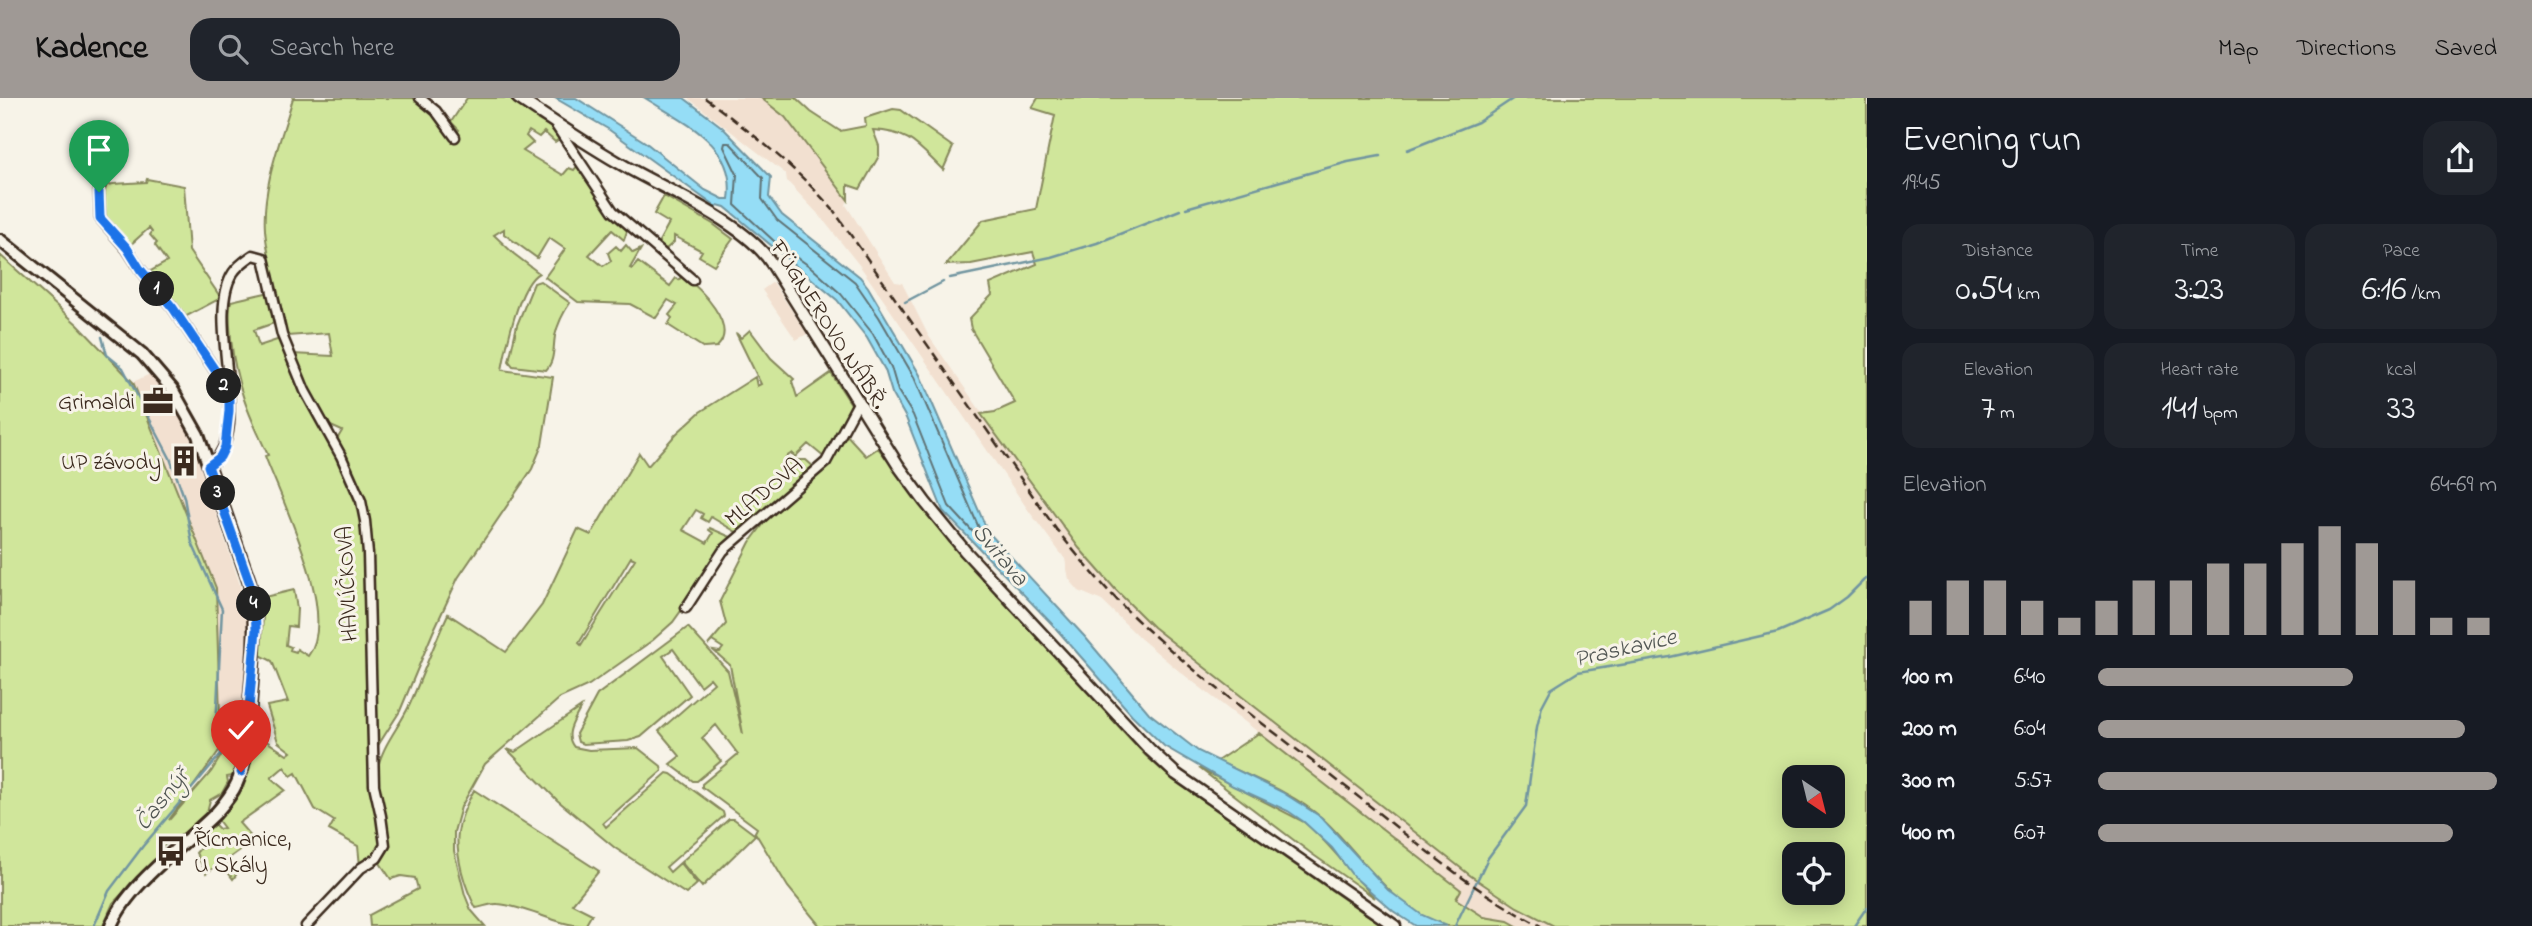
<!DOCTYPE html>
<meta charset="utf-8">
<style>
:root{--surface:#171b24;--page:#20242c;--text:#f1f3f6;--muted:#9ea1a6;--accent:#9f9995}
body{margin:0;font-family:"Indie Flower",sans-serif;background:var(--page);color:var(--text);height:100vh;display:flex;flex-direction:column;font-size:26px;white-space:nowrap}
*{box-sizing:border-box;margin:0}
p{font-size:23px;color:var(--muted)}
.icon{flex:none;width:38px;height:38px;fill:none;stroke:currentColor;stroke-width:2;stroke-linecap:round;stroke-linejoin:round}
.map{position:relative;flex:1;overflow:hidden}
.sheet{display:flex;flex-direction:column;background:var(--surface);width:665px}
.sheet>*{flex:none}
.needle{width:46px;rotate:145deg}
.buttons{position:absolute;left:1782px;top:667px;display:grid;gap:14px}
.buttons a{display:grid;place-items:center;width:63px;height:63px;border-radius:14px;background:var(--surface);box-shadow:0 4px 18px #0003;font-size:35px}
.pin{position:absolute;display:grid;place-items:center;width:60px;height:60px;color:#fff;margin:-72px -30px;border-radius:50% 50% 50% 0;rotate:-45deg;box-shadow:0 0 7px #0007}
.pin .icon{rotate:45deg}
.km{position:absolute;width:35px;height:35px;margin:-18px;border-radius:50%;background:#222;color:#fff;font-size:19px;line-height:35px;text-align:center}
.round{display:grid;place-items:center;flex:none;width:74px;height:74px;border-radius:21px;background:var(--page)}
.summary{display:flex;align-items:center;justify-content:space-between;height:119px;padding:0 35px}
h1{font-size:38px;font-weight:600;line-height:52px}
.figures{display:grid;grid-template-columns:repeat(3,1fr);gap:10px;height:119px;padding:7px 35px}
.figures div{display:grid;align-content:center;border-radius:18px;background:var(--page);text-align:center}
.figures b{font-size:35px;font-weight:600}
.figures small{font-size:19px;font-weight:400}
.figures p{font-size:19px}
.chart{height:196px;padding:14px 35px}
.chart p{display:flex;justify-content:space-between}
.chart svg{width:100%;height:126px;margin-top:7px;stroke:var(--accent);stroke-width:6}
ul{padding:0 35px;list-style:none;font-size:23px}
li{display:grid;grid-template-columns:112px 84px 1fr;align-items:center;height:52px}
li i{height:18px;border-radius:9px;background:var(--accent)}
header{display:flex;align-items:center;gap:42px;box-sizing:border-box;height:98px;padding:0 35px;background:var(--accent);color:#111}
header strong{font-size:33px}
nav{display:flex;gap:38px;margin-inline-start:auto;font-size:24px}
.search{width:490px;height:63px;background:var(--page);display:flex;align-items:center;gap:18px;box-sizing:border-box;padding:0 24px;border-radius:21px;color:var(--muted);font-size:26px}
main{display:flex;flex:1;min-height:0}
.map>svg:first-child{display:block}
.built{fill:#f2e0d0}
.green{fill:#d0e69b;stroke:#86885c;stroke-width:2;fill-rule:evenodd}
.water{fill:#95ddf6;stroke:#7195a0;stroke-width:2}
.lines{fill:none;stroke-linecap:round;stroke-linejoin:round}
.shore{stroke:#5f7274;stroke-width:2}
.stream{stroke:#7195a0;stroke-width:2.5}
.minor-casing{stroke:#3b2a1e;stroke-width:13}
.tertiary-casing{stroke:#3b2a1e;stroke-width:15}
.secondary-casing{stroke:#3b2a1e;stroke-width:16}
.minor{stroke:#f7f3e8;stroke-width:8}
.tertiary{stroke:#f7f3e8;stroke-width:10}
.secondary{stroke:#f7f3e8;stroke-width:10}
.rail{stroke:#3b2a1e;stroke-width:2.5;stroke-dasharray:10 5;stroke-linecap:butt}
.route-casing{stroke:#fff;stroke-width:14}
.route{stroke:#1a73e8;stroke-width:9}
.labels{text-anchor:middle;stroke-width:6;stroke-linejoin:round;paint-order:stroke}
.street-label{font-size:23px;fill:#3b2a1e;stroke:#f7f3e8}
.poi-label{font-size:23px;fill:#3b2a1e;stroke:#f7f3e8;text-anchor:end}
.water-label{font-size:24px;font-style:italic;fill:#525754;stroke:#f7f3e8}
</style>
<header>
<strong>Kadence</strong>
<div class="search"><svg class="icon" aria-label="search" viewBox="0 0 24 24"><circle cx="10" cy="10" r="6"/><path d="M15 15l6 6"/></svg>Search here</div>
<nav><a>Map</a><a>Directions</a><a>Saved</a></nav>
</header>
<main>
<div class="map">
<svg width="1867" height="828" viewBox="0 0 1867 828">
<rect width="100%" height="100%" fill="#f7f3e8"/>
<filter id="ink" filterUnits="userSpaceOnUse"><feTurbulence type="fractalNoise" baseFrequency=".0143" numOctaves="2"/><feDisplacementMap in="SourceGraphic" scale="14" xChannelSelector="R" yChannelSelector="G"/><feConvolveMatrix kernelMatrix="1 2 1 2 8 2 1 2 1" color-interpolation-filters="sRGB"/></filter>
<g filter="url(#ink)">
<path class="built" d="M688,0H761L785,19L848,102L846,107L895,184L902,185L928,237L1045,406L1079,450L1132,509L1189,559L1471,778L1517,809L1554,828H1517L1508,823L1484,819L1456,800L1461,791L1179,573L1141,541L1102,503L1079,493L1069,481L1065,461L1031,416L860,168L820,118L787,83L786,76Z
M773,184L807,236L796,242L762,192Z
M150,276L164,292L180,317L195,351L250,517L239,651L221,650L216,490L133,284Z"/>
<path class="green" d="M293,0H414C433,10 444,26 456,42L459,40L457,35L459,32L451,24L467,0H511L540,19L538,22L549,28L559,41L555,44L544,34L539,39L529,33L526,38L533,45L523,53L563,77L569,70L574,72L578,67L606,110L623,127L627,133L624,142L612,132L589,157L603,168L611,163L608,155L616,148L621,153L626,147L633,155L641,151L630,170L632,171L638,164L670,188L676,180L679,182L682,177C700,190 739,228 717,249L704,250L668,227L672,220L669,217L677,207L668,202L656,220L630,206L578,204L545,179L565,151L549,140L537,160L504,136V131L494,137L514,156L539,175C519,185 506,250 502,272L553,279L542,347L532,371L458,480L433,534L400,613L377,649L363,404L336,343L342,333L324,325L293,256L333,258L329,235L287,238L284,234C281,199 268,167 265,132C262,87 281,42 293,0Z
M761,0H796L811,14L840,33L866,28L865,20L893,11L901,12L953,49L943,72C917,47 910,34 873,32L879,48V58L860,91L848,87V102L785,19Z
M1038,0H1867V828H1554L1517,809L1471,778L1153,529L1115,491L1079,450L981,316L995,314L1015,305L971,231L969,221L992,197L990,186L1037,166L1033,154L971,166L946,167L983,122L1036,111L1055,17L1032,10ZM1794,679H1832V718H1794ZM1794,756H1832V794H1794Z
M147,81L184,88L189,153L221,200L183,220L147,175L167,164L155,147L157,145L150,137L152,134L149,130L129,148L101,118V89L113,86L146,84Z
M664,98L713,126L733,141L714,167L699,158L702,153L674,138V144L666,151L658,145L669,125L654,116Z
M0,157L78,227L133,284L216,490L221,650L169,722L211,674L226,650L239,651L235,673L232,678L227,679L228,684L222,695L210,702L207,714L175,743L171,741L158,753L160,757L113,805L103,828H0Z
M540,183L570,205C563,215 558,225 555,238C553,249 555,263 546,272L513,268L509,263L517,227L534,185Z
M270,194L277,224L254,232L259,248L280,241L336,350L360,404L364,425L371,699C378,715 385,736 380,753L360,768L358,748L329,732L334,723L315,711L296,675L291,678L284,669L271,680L285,692L239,725L254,742L225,763L236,777L233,781L221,765L206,775L196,755L208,741L204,735L214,726L219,731L224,730L218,722C251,689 250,667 254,623L265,642L287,657L291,654L278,644L267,608L288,604L272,563L260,557L263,520L260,500L294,492L297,511L296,529L288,528L286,547L291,549L290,552L296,554L297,551L308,558C340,517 282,403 265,358L268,357C248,315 236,288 231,241C230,228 228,215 231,203Z
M750,232L771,260L794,281L792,283L797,299L831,275L851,306L850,311L825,360L808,346L795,359L792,355L786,359L791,366L797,362H806L815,370L738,435L711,419L708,424L701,420L703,416L696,412L683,432L707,445L713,435L709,432L710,430L733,440L673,524L653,542L589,587L560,600L485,666L461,709L454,734V753L465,797L471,812L485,828H370L369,817L418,791L415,780L401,778L391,781L378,762C401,747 374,696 377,674C381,648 399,630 410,606C423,576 434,546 448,516L506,554L542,507L578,431L591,437L639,355L648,368L676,336L700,314L755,279L757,288L761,286L736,235L741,240ZM631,459L635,461L581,547L579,545Z
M845,335L866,358L878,350L961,457L1145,657L1172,681L1364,815L1386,828H820L788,789L756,736L702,789L681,764L729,721H734L754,736L757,730L702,689V686L738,656L716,627L702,640L721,663L697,683H693L670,666L680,658L659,633L714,585L710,580L700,588L673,551L663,558L690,597L641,639L628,643L583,646L578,644L576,636L597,597L688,529L728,573L743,636L730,567L714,553L720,554L723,550L712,543L708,547L726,526L720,503L750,444L771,416L829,366Z
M581,609C575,622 563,636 574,649L589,652L638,650L661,668L662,673L603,725L606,729L667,675L671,676L723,714L724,718L666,769L670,774L680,765L697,786L686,796L615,750L557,702L507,651L515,654Z
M1259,635L1461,792L1456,801L1484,819L1508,823L1517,828C1496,828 1467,828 1447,828C1397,818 1357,751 1322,720C1292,694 1252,680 1217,663Z
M1199,670L1304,724C1331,746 1350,775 1375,800L1312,756Z
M474,692L599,773L572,806L592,816L585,828C557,828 527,808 498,806C491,805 483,809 476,810C465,790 455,758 458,734C460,720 467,705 474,692Z"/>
<path class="water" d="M555,0H576L645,44L705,92L723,101H729C737,46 684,25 645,0H684L722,29L771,79L769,99L782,117L860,179L868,189L920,277L988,434L1085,539L1149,615L1198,653L1282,694L1321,719L1388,792L1422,817L1447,828H1416L1393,813L1353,778L1332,750L1304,724L1288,713L1233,688L1164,648L1132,617L1052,526L943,413L906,320L892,295L885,272L867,240L837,202L725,109L718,107L716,109L608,31Z"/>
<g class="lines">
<path class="shore" d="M725,45H730L763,80L762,101L777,122L855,184L879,219L914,279L979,430L977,434H973L949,408L913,317L898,293L891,269L873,236L841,196L812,170L774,143L735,107L737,76L724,49Z"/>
<path class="stream" d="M1407,52L1478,24L1514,0
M1186,110L1348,64L1380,58
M950,180L1051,159L1097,145L1180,112
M905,204L943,184
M94,828L109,793L143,748L221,656L216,628L222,511L192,445L184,399L170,360L123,270L107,257L102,239
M1455,828L1488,760L1526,708L1537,629L1542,608L1551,591L1578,574L1670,559L1778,534L1829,512L1847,499L1867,479
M1854,828L1867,809"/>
<g class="minor-casing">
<path id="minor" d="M420,0L436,13L455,39
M555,26L613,113L693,182
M101,84L99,94L100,120L127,151L140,171L173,210L229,293
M208,368C257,337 203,222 233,175C238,167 246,162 253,157L264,160L282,237L305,293L341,358L361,403L365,423L368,456L374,687L381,718L385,747L377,760L361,770L306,828
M686,510L723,453L826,364L859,303"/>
</g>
<g class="tertiary-casing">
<path id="tertiary" d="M518,0C552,23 586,46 621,66C665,92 745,124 772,166L898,367L925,404L965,453L1150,652L1176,676L1395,828"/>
</g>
<g class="secondary-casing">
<path id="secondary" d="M0,142L142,256L172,291L198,337L249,483C259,525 253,564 250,606C248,632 248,660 237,685C232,696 224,706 216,715C184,747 127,787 111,828"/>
</g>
<use href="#minor" class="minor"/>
<use href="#tertiary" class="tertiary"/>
<use href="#secondary" class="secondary"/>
<path class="rail" d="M705,0C752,35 796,69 834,113L1056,431C1085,467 1115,503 1149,533C1211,589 1280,638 1346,689C1408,738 1470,792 1541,828"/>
</g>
</g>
<g class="lines" filter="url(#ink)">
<g class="route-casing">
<path id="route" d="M99,94L100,120L127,150L140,171L173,210L229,293V313L225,349L220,359L208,368L249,483L255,507L256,532L245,654L241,674"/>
</g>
<use href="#route" class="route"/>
</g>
<defs>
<g id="office-bare" transform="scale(2.415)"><path d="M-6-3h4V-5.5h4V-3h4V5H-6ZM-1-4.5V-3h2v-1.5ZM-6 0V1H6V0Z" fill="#3b2a1e" stroke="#f7f3e8" stroke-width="2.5" paint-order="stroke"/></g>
<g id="building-bare" transform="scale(2.415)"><path d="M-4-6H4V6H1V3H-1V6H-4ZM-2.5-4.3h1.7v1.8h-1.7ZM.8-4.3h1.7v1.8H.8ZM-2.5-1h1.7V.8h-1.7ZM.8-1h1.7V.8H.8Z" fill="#3b2a1e" stroke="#f7f3e8" stroke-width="2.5" paint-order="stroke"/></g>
<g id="bus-bare" transform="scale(2.415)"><path d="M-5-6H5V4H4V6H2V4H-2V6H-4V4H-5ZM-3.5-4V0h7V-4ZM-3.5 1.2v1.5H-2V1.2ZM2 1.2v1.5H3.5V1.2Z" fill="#3b2a1e" stroke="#f7f3e8" stroke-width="2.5" paint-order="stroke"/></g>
</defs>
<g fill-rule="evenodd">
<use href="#office-bare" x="158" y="303"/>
<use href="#building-bare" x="184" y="363"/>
<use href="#bus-bare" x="171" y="753"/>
</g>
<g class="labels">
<g class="street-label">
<text transform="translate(830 226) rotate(57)" y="8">FÜGNEROVO NÁBŘ.</text>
<text transform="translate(763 393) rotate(-40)" y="8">MLADOVA</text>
<text transform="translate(346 486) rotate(-93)" y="8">HAVLÍČKOVA</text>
</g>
<g class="poi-label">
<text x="135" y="311">Grimaldi</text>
<text x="161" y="371">UP závody</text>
<text x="194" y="748" text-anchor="start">Řícmanice,<tspan x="194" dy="26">U Skály</tspan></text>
</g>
<g class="water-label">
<text transform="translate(1001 456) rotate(50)" y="8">Svitava</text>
<text transform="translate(1625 549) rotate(-13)" y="8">Praskavice</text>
<text transform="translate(161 701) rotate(-51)" y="8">Časnýř</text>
</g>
</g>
</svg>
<div class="buttons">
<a><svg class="needle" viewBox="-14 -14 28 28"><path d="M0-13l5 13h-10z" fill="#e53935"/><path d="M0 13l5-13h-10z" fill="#9ea1a6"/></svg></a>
<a><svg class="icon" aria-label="locate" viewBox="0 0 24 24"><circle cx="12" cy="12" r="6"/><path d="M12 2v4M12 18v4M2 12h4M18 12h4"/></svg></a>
</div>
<div class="pin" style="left:99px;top:94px;background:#1e9e55"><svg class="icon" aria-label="arrive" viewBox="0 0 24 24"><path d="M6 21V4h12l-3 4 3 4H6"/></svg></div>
<div class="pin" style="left:241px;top:674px;background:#d93025"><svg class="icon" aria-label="check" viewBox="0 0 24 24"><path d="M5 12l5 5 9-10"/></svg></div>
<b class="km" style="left:157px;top:191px">1</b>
<b class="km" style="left:224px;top:288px">2</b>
<b class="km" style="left:218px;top:395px">3</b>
<b class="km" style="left:254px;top:506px">4</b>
</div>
<section class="sheet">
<div class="summary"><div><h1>Evening run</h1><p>19:45</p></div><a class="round"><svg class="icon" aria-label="share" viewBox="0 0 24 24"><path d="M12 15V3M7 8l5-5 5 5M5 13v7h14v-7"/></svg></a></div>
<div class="figures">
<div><p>Distance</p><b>0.54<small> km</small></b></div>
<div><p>Time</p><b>3:23</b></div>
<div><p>Pace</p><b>6:16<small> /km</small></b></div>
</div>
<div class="figures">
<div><p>Elevation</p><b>7<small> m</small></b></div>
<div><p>Heart rate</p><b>141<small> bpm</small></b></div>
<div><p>kcal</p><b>33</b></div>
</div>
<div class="chart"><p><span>Elevation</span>64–69 m</p>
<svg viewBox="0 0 160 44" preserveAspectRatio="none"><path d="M5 44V32M15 44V25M25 44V25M35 44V32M45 44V38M55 44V32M65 44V25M75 44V25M85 44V19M95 44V19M105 44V12M115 44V6M125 44V12M135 44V25M145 44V38M155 44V38"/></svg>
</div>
<ul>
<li><b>100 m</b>6:40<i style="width:64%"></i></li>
<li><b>200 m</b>6:04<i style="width:92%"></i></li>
<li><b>300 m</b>5:57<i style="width:100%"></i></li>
<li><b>400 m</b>6:07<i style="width:89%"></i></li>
</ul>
</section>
</main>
